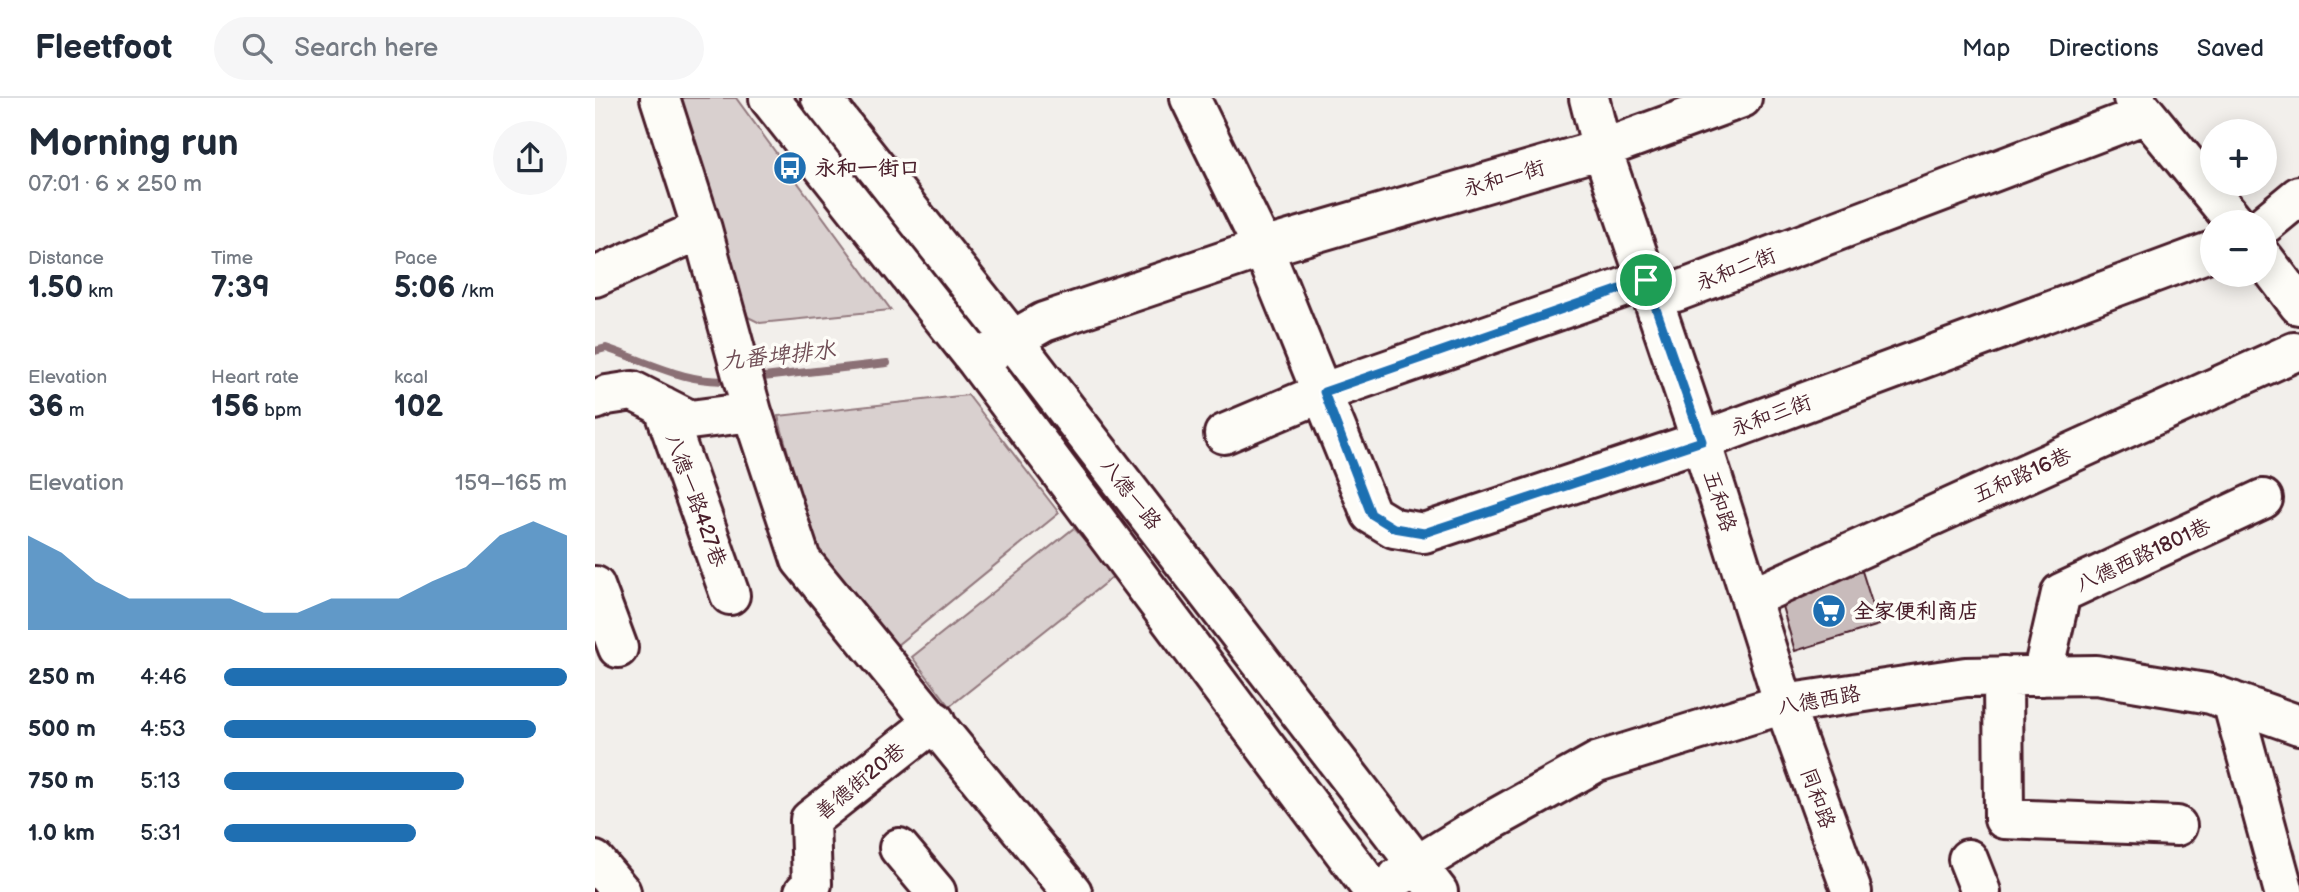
<!DOCTYPE html>
<meta charset="utf-8">
<style>
:root{--surface:#fff;--page:#f6f6f7;--text:#1f2937;--muted:#747a83;--line:#e0e1e3;--accent:#1f6fb2}
body{margin:0;font-family:"Balsamiq Sans","LXGW WenKai TC",sans-serif;background:var(--page);color:var(--text);height:100vh;display:flex;flex-direction:column;font-size:26px;white-space:nowrap}
*{box-sizing:border-box;margin:0}
p{font-size:23px;color:var(--muted)}
.icon{flex:none;width:38px;height:38px;fill:none;stroke:currentColor;stroke-width:2;stroke-linecap:round;stroke-linejoin:round}
.map{position:relative;flex:1;overflow:hidden}
.sheet{display:flex;flex-direction:column;background:var(--surface);width:595px}
.sheet>*{flex:none}
.fabs{position:absolute;left:1605px;top:21px;display:grid;gap:14px}
.fabs a{display:grid;place-items:center;width:77px;height:77px;border-radius:50%;background:var(--surface);box-shadow:0 4px 18px #0003;font-size:35px}
.pin{position:absolute;display:grid;place-items:center;width:60px;height:60px;color:#fff;margin:-30px;border:4px solid #fff;border-radius:50%;box-shadow:0 2px 7px #0007}
.round{display:grid;place-items:center;flex:none;width:74px;height:74px;border-radius:37px;background:var(--page)}
.summary{display:flex;align-items:center;justify-content:space-between;height:119px;padding:0 28px}
h1{font-size:38px;font-weight:700;line-height:52px}
.figures{display:grid;grid-template-columns:repeat(3,1fr);gap:10px;height:119px;padding:7px 28px}
.figures div{display:grid;align-content:center}
.figures b{font-size:30px;font-weight:700}
.figures small{font-size:19px;font-weight:400}
.figures p{font-size:19px}
.chart{height:196px;padding:14px 28px}
.chart p{display:flex;justify-content:space-between}
.chart svg{width:100%;height:126px;margin-top:7px;fill:var(--accent);opacity:.7}
ul{padding:0 28px;list-style:none;font-size:23px}
li{display:grid;grid-template-columns:112px 84px 1fr;align-items:center;height:52px}
li i{height:18px;border-radius:9px;background:var(--accent)}
header{display:flex;align-items:center;gap:42px;box-sizing:border-box;height:98px;padding:0 35px;background:var(--surface);border-bottom:2px solid var(--line)}
header strong{font-size:33px}
nav{display:flex;gap:38px;margin-inline-start:auto;font-size:24px}
.search{width:490px;height:63px;background:var(--page);display:flex;align-items:center;gap:18px;box-sizing:border-box;padding:0 24px;border-radius:38px;color:var(--muted);font-size:26px}
main{display:flex;flex:1;min-height:0}
.map>svg:first-child{display:block}
.green{fill:#d9d0cf;stroke:#92787d;stroke-width:2}
.lines{fill:none;stroke-linecap:round;stroke-linejoin:round}
.stream{stroke:#8b6f75;stroke-width:8}
.building{fill:#c8bbbb;stroke:#4a1f2b;stroke-width:2}
.minor-casing{stroke:#4a1f2b;stroke-width:44}
.minor{stroke:#fdfcf7;stroke-width:38}
.route-casing{stroke:#fff;stroke-width:14}
.route{stroke:#1f6fb2;stroke-width:9}
.labels{text-anchor:middle;stroke-width:7;stroke-linejoin:round;paint-order:stroke}
.poi-label{font-size:21px;font-weight:bold;fill:#4a1f2b;stroke:#fdfcf7;text-anchor:start}
.street-label{font-size:21px;fill:#4a1f2b;stroke:#fdfcf7}
.water-label{font-size:23px;font-style:italic;fill:#704e56;stroke:#fdfcf7}
</style>
<header>
<strong>Fleetfoot</strong>
<div class="search"><svg class="icon" aria-label="search" viewBox="0 0 24 24"><circle cx="10" cy="10" r="6"/><path d="M15 15l6 6"/></svg>Search here</div>
<nav><a>Map</a><a>Directions</a><a>Saved</a></nav>
</header>
<main>
<section class="sheet">
<div class="summary"><div><h1>Morning run</h1><p>07:01 · 6 × 250 m</p></div><a class="round"><svg class="icon" aria-label="share" viewBox="0 0 24 24"><path d="M12 15V3M7 8l5-5 5 5M5 13v7h14v-7"/></svg></a></div>
<div class="figures">
<div><p>Distance</p><b>1.50<small> km</small></b></div>
<div><p>Time</p><b>7:39</b></div>
<div><p>Pace</p><b>5:06<small> /km</small></b></div>
</div>
<div class="figures">
<div><p>Elevation</p><b>36<small> m</small></b></div>
<div><p>Heart rate</p><b>156<small> bpm</small></b></div>
<div><p>kcal</p><b>102</b></div>
</div>
<div class="chart"><p><span>Elevation</span>159–165 m</p>
<svg viewBox="0 0 160 44" preserveAspectRatio="none"><path d="M0 44V11L10 17L20 27L30 33L40 33L50 33L60 33L70 38L80 38L90 33L100 33L110 33L120 27L130 22L140 11L150 6L160 11V44z"/></svg>
</div>
<ul>
<li><b>250 m</b>4:46<i style="width:100%"></i></li>
<li><b>500 m</b>4:53<i style="width:91%"></i></li>
<li><b>750 m</b>5:13<i style="width:70%"></i></li>
<li><b>1.0 km</b>5:31<i style="width:56%"></i></li>
</ul>
</section>
<div class="map">
<svg width="1704" height="794" viewBox="0 0 1704 794">
<rect width="100%" height="100%" fill="#f2efeb"/>
<filter id="ink" filterUnits="userSpaceOnUse"><feTurbulence type="fractalNoise" baseFrequency=".0143" numOctaves="2"/><feDisplacementMap in="SourceGraphic" scale="14" xChannelSelector="R" yChannelSelector="G"/><feConvolveMatrix kernelMatrix="1 2 1 2 8 2 1 2 1" color-interpolation-filters="sRGB"/></filter>
<g filter="url(#ink)">
<path class="green" d="M81,0H141L296,212L165,225L153,219Z
M373,297L464,415L302,547L219,451L183,318Z
M479,430L520,477L355,608L317,559Z"/>
<g class="lines">
<path class="stream" d="M0,253L11,250C51,263 93,287 136,282
M159,280L292,265"/>
</g>
<path class="building" d="M1267,473L1284,527L1200,553L1184,498Z"/>
<g class="lines">
<g class="minor-casing">
<path id="minor" d="M65,0L107,131L157,314L206,462L477,794
M174,0L382,263L779,794
M226,0L417,241L843,794
M595,0L668,150L776,416L799,430L829,435L1106,343L1617,153
M994,0L1007,51L1106,343L1189,606L1257,794
M1538,0L1640,124
M1670,126L1704,98
M1670,162L1704,207
M0,179L107,131
M396,254L449,224L668,150L1007,51L1147,0
M0,302L12,297L38,293L95,322L157,314
M68,308L135,497
M629,336L729,294L1051,182L1081,194L1551,16
M0,488L23,550
M1156,500L1699,254
M1408,578L1409,721L1582,728
M1447,578L1466,495L1668,401
M1637,603L1689,794
M304,750L341,794
M1373,761L1386,794
M0,763L26,794
M803,779L876,734L1002,664L1189,606L1371,579L1501,577L1616,596L1704,627
M209,794L217,786L215,722L340,623"/>
</g>
<use href="#minor" class="minor"/>
</g>
</g>
<g class="lines" filter="url(#ink)">
<g class="route-casing">
<path id="route" d="M1051,182L1107,343L829,435L799,430L776,416L729,294Z"/>
</g>
<use href="#route" class="route"/>
</g>
<defs>
<g id="bus-disc" transform="scale(1.75)"><circle r="9.5" fill="#1f6fb2" stroke="#fdfcf7"/><path d="M-5-6H5V4H4V6H2V4H-2V6H-4V4H-5ZM-3.5-4V0h7V-4ZM-3.5 1.2v1.5H-2V1.2ZM2 1.2v1.5H3.5V1.2Z" fill="#fff"/></g>
<g id="supermarket-disc" transform="scale(1.75)"><circle r="9.5" fill="#1f6fb2" stroke="#fdfcf7"/><path d="M-6-5.5h2.5l.6 2H6L4.5 2H-2.5L-4.4-4H-6ZM-1.5 3.2a1.3 1.3 0 1 0 .1 0ZM3 3.2a1.3 1.3 0 1 0 .1 0Z" fill="#fff"/></g>
</defs>
<g fill-rule="evenodd">
<use href="#bus-disc" x="195" y="70"/>
<use href="#supermarket-disc" x="1234" y="513"/>
</g>
<g class="labels">
<g class="poi-label">
<text x="220" y="77">永和一街口</text>
<text x="1258" y="520">全家便利商店</text>
</g>
<g class="street-label">
<text transform="translate(909 80) rotate(-16)" y="7">永和一街</text>
<text transform="translate(1141 171) rotate(-21)" y="7">永和二街</text>
<text transform="translate(1176 317) rotate(-20)" y="7">永和三街</text>
<text transform="translate(1427 377) rotate(-24)" y="7">五和路16巷</text>
<text transform="translate(536 396) rotate(52)" y="7">八德一路</text>
<text transform="translate(101 402) rotate(70)" y="7">八德一路427巷</text>
<text transform="translate(1125 403) rotate(72)" y="7">五和路</text>
<text transform="translate(1548 457) rotate(-25)" y="7">八德西路1801巷</text>
<text transform="translate(1224 602) rotate(-10)" y="7">八德西路</text>
<text transform="translate(265 683) rotate(-39)" y="7">善德街20巷</text>
<text transform="translate(1223 700) rotate(70)" y="7">同和路</text>
</g>
<g class="water-label">
<text transform="translate(183 257) rotate(-6)" y="8">九番埤排水</text>
</g>
</g>
</svg>
<div class="fabs">
<a>+</a>
<a>−</a>
</div>
<div class="pin" style="left:1051px;top:182px;background:#1e9e55"><svg class="icon" aria-label="arrive" viewBox="0 0 24 24"><path d="M6 21V4h12l-3 4 3 4H6"/></svg></div>
</div>
</main>
